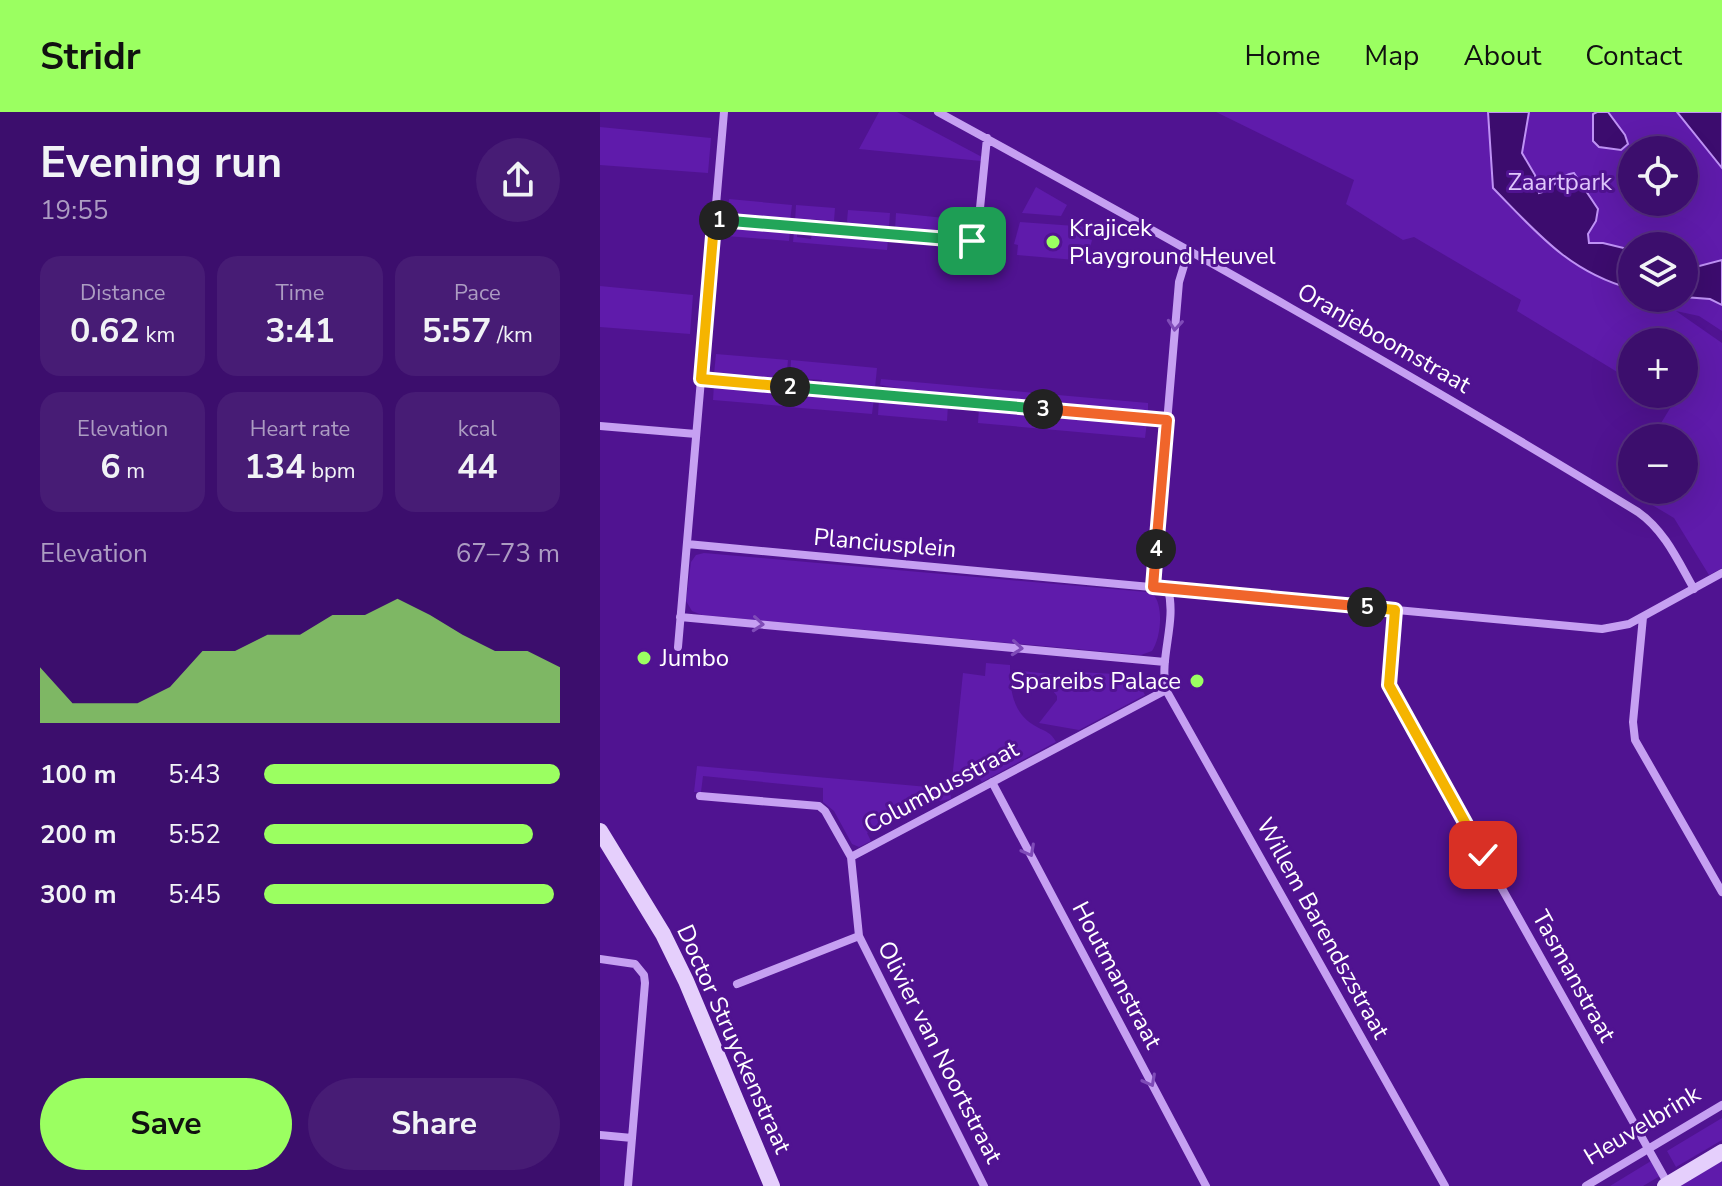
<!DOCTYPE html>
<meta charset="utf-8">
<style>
:root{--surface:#3c0e6d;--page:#471c75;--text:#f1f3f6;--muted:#ac9cc2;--line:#552e80;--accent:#9bff61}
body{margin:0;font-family:"Nunito Sans",sans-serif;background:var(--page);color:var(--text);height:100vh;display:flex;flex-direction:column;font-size:30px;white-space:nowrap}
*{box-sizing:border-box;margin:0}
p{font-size:26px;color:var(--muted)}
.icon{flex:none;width:44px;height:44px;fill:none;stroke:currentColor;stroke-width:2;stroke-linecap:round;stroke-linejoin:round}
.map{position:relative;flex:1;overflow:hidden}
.sheet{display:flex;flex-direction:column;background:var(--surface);width:600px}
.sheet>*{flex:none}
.tools{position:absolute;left:1018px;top:24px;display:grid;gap:16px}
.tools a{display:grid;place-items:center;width:80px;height:80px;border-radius:50%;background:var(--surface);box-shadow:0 8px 32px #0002,0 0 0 2px var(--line);font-size:40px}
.pin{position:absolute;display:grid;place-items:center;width:68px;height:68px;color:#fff;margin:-34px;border-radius:16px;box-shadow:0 4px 12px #0006}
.km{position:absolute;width:40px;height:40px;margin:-20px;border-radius:50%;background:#222;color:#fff;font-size:22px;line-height:40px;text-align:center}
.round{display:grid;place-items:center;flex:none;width:84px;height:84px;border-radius:42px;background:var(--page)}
.summary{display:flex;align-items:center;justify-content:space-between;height:136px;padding:0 40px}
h1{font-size:44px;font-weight:700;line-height:60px}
.stats{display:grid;grid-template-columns:repeat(3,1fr);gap:12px;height:136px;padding:8px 40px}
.stats div{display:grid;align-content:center;border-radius:20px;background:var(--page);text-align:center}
.stats b{font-size:34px;font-weight:700}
.stats small{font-size:22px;font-weight:400}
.stats p{font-size:22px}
.chart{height:224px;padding:16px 40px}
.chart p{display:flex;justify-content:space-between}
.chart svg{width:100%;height:144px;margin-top:8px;fill:var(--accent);opacity:.7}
.primary-button{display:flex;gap:16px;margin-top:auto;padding:16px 40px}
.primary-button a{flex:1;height:92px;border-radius:48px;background:var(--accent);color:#111;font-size:32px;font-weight:700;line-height:92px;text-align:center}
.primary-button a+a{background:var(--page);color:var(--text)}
ul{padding:0 40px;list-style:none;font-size:26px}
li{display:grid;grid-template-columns:128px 96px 1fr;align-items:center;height:60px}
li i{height:20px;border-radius:10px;background:var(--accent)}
header{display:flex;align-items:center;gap:48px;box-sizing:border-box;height:112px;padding:0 40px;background:var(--accent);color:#111}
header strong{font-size:38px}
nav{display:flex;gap:44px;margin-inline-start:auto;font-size:28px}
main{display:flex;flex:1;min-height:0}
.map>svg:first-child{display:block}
.green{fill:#5f1bab;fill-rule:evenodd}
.water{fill:#3c0c6e;stroke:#bf92f5;stroke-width:2}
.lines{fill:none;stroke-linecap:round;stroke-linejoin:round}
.street{stroke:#c6a0f2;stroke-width:8}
.secondary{stroke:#e5cffc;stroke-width:16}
.oneway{stroke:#7f4bb8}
.split-1-casing{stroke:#fff;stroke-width:16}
.split-2-casing{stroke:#fff;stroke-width:16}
.split-3-casing{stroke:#fff;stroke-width:16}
.split-4-casing{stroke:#fff;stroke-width:16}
.split-5-casing{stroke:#fff;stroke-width:16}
.split-6-casing{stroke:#fff;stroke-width:16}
.split-1{stroke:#22a559;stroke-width:10}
.split-2{stroke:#f5b400;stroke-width:10}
.split-3{stroke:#22a559;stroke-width:10}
.split-4{stroke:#f0652b;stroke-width:10}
.split-5{stroke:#f0652b;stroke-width:10}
.split-6{stroke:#f5b400;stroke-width:10}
.poi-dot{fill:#9bff61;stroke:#501391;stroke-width:3}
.labels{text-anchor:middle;stroke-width:6;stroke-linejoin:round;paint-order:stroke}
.park-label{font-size:24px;fill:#e0c7fc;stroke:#501391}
.poi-label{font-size:24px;fill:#fff;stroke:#501391;text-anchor:start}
.street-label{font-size:24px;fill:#fff;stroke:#501391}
</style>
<header>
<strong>Stridr</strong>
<nav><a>Home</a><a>Map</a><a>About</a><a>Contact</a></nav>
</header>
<main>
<section class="sheet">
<div class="summary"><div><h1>Evening run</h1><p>19:55</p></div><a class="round"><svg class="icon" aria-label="share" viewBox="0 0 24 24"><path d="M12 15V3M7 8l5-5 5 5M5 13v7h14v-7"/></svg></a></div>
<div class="stats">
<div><p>Distance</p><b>0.62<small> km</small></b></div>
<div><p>Time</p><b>3:41</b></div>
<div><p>Pace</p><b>5:57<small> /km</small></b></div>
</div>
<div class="stats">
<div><p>Elevation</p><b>6<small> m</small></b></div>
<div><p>Heart rate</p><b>134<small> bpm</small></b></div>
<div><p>kcal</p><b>44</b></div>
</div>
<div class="chart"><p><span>Elevation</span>67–73 m</p>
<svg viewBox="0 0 160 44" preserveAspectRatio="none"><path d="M0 44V27L10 38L20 38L30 38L40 33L50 22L60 22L70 17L80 17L90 11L100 11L110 6L120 11L130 17L140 22L150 22L160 27V44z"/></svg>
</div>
<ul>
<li><b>100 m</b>5:43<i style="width:100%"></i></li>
<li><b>200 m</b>5:52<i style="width:91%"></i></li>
<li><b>300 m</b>5:45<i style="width:98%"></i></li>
</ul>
<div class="primary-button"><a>Save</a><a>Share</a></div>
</section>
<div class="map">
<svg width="1122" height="1074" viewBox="0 0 1122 1074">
<rect width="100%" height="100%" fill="#501391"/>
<path class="green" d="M279,0H297L382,45L381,49L259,37Z
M616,0H1122V219L1099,204L1076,199L1122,231V456L1109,463L1074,406L1022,375L1032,359V378H1084V326H1052L1072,293L1054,282H1084V230H1032V269L917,199L921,188L814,125L803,128L746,92L754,68ZM1032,38H1084V90H1032ZM1032,134H1084V186H1032Z
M0,15L111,26L108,61L0,53Z
M436,75L467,93L461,104L422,101Z
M129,87L192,93L190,109L128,103Z
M196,93L235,96L234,109L211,107L210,111L195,110Z
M248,98L290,101L289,114L264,112L263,117L251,116L247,109Z
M296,101L374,109L368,122L352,120V123L295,118Z
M420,110L489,115V127L492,128L487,149L417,143L418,133L414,132Z
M127,114L190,119L189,129L126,124Z
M194,120H197V125L211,127L212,121L288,128L287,138L193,130Z
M0,174L93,183L90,222L0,215Z
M116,242L188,248L186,268L114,262Z
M191,248L277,256L275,276L222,272V268L195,266L194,269H190Z
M281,267L548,291V302L333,282L280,273Z
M114,272L169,277V282L184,284L183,294L113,288Z
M190,279L274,286L272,302L189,295Z
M279,287L348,293L347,309L278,303Z
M379,296L547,310L545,326L378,311Z
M104,441L547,480L553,482C564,494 561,526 552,539L541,543L102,503L92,499L86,489L91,450L96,443Z
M386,551L410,553C410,578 412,602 437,615C446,620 451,620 456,630L382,670L380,667L370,666L369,670L352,668L363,561L385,564Z
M413,558L474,565L478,560L534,563L545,583L479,618L439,611L457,588V584L445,569L413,573Z
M97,654L350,677L351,687L316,693L267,721L271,729L259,735L252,732L234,699L223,690V676L103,664L101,680H94Z
M1122,1006V1028L1076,1055L1067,1039Z
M1051,1049L1060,1064L1043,1074H1010Z
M1122,1049V1074H1080Z"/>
<path class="water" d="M888,0H929L922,41L935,63L939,81C954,78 958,63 974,61L998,97L996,109L988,122L989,131H1003L1032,138V177C969,160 937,121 893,76Z
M997,0H1008L1025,23L1028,32L1021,38L999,35L993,29V2Z
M1077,0H1122V56Z
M1122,148V193L1110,187L1084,185V158Z"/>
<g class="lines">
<path class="street" d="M338,0C574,129 809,260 1038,400C1065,419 1078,449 1094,477
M115,107L372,129L377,126L387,26
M101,267L567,308
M0,314L96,322
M87,432L1002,517L1029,512L1122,461
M553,475L579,170L589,137
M568,477C577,510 559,545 566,578L845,1074
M795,498L788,567L791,579L1068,1072
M80,505L565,550
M1043,505L1033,610L1035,628L1122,780
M78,535L124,0
M392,670L606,1074
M100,684L219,694L225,699L251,745L566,578
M259,824L384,1074
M0,847L35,852L44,863L45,871L28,1074
M137,872L259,824L251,745
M0,1023L32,1026
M986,1074L1122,993"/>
<path class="secondary" d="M0,719L63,822L86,869L172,1074
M1065,1074L1122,1040"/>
</g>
<defs><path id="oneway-chevron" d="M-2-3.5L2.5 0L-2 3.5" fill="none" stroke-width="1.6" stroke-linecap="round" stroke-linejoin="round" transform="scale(2)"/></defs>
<g class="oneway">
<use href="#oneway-chevron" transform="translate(575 213) rotate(95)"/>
<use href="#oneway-chevron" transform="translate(158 512) rotate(5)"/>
<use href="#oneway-chevron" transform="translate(417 536) rotate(5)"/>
<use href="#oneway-chevron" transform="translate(429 739) rotate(62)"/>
<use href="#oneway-chevron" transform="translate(550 969) rotate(62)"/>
</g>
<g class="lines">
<g class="split-1-casing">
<path id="split-1" d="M119,108L372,129"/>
</g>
<g class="split-2-casing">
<path id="split-2" d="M119,108L115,107L113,124L101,267L190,275"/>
</g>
<g class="split-3-casing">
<path id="split-3" d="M190,275L443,297"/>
</g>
<g class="split-4-casing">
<path id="split-4" d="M443,297L567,308L556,437"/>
</g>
<g class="split-5-casing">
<path id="split-5" d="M556,437L553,475L767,495"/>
</g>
<g class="split-6-casing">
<path id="split-6" d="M767,495L795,498L789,573L883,743"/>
</g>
<use href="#split-1" class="split-1"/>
<use href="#split-2" class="split-2"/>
<use href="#split-3" class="split-3"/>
<use href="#split-4" class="split-4"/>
<use href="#split-5" class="split-5"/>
<use href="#split-6" class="split-6"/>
</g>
<g class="poi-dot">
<circle cx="453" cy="130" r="8"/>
<circle cx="44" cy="546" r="8"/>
<circle cx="597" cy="569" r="8"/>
</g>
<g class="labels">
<g class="park-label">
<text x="960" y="78">Zaartpark</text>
</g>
<g class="poi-label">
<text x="469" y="124">Krajicek<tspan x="469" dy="28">Playground Heuvel</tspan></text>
<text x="60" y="554">Jumbo</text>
<text x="581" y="577" text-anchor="end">Spareibs Palace</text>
</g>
<g class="street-label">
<text transform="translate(784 226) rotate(30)" y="8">Oranjeboomstraat</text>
<text transform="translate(285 431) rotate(5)" y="8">Planciusplein</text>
<text transform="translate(341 675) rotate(-28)" y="8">Columbusstraat</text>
<text transform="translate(723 816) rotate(61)" y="8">Willem Barendszstraat</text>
<text transform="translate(517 863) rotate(62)" y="8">Houtmanstraat</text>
<text transform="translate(974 864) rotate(61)" y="8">Tasmanstraat</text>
<text transform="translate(134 927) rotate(66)" y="8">Doctor Struyckenstraat</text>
<text transform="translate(340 940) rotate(63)" y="8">Olivier van Noortstraat</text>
<text transform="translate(1042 1013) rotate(-31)" y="8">Heuvelbrink</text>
</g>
</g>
</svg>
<div class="tools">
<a><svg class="icon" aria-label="locate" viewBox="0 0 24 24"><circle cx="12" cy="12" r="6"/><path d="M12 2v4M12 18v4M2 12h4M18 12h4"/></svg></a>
<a><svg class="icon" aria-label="layers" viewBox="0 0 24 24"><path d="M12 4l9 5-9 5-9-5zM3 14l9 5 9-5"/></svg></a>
<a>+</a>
<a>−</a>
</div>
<div class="pin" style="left:372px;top:129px;background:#1e9e55"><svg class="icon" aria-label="arrive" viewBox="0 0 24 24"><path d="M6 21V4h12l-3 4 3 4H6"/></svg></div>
<div class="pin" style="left:883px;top:743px;background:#d93025"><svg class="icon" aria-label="check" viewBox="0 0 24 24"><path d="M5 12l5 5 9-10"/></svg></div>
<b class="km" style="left:119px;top:108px">1</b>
<b class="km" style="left:190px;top:275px">2</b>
<b class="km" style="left:443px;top:297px">3</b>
<b class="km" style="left:556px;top:437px">4</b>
<b class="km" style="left:767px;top:495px">5</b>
</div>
</main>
